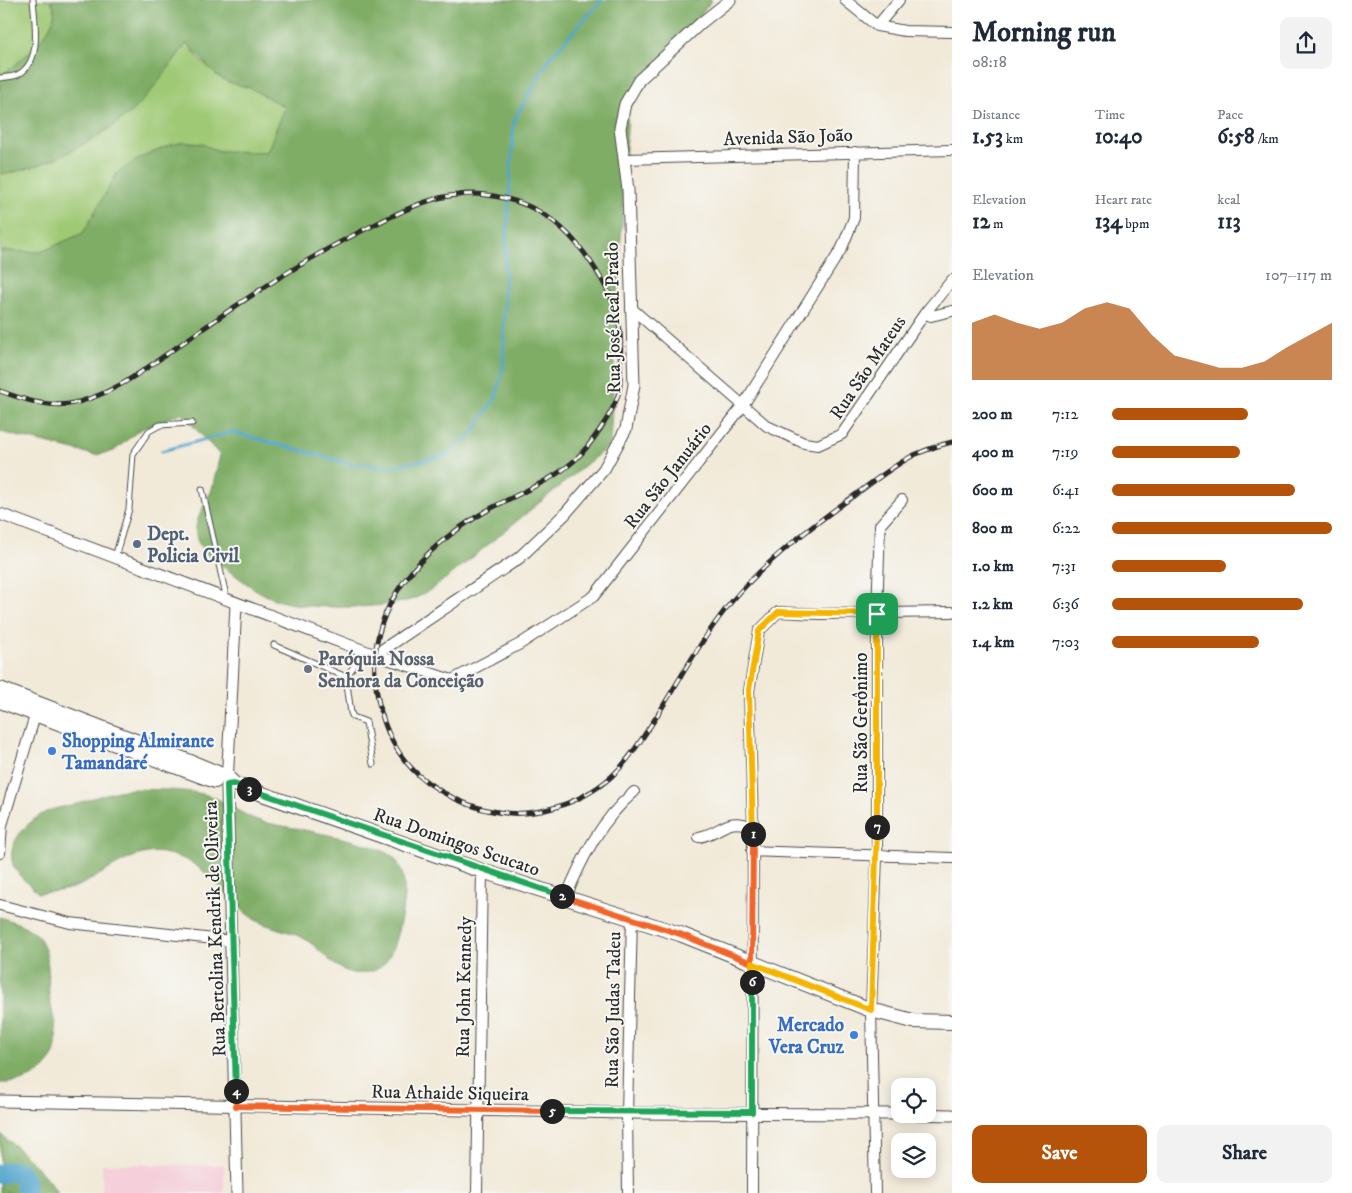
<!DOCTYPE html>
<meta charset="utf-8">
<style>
:root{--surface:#fff;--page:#f2f2f3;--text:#1f2937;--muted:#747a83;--accent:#b45309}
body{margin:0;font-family:"IM FELL DW Pica",serif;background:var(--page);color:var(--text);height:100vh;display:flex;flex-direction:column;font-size:19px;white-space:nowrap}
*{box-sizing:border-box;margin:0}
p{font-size:16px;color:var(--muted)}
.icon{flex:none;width:28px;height:28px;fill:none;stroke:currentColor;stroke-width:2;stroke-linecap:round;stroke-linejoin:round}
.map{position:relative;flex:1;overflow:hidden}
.details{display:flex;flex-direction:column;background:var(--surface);width:400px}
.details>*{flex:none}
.tools{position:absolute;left:891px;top:1078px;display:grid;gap:10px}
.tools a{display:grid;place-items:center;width:45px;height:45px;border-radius:10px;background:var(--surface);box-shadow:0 2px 12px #0003;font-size:25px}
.pin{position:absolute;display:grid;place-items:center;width:42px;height:42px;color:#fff;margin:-21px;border-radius:10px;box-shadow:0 2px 8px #0006}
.km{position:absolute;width:25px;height:25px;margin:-12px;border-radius:50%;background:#222;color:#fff;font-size:14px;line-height:25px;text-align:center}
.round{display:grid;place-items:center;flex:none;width:52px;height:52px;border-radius:10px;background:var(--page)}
.summary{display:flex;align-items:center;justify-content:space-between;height:85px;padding:0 20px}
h1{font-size:28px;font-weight:800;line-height:38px}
.figures{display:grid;grid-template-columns:repeat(3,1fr);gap:8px;height:85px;padding:5px 20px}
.figures div{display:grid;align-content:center}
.figures b{font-size:21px;font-weight:800}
.figures small{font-size:14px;font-weight:400}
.figures p{font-size:14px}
.chart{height:140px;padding:10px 20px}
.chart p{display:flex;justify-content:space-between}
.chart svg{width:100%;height:90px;margin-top:5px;fill:var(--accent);opacity:.7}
.cta{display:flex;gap:10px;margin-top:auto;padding:10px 20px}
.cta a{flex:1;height:58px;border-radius:10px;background:var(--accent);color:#fff;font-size:20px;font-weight:800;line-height:58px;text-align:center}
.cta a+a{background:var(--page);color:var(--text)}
ul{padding:0 20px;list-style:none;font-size:16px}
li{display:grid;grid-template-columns:80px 60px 1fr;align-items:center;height:38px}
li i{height:12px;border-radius:6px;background:var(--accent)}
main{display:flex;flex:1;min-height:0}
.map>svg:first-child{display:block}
.built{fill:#f5cfda}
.green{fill:#9fc975;stroke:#657a50}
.forest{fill:#7fad66;stroke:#556c48}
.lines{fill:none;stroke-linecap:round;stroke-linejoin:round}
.stream{stroke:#52a6ce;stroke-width:3}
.river{stroke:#52a6ce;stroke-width:20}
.service-casing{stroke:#494845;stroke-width:7}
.minor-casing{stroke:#494845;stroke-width:12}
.tertiary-casing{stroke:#494845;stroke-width:13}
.secondary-casing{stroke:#494845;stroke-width:16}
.service{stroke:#fff;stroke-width:5}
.minor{stroke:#fff;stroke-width:10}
.tertiary{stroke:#fff;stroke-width:11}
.secondary{stroke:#fff;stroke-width:14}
.rail-casing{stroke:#2b2b2b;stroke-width:5}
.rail{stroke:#f6f6f2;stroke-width:3;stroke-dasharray:9;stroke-linecap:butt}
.split-1-casing{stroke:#fff;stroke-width:10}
.split-2-casing{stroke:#fff;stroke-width:10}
.split-3-casing{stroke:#fff;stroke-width:10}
.split-4-casing{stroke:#fff;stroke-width:10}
.split-5-casing{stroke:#fff;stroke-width:10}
.split-6-casing{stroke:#fff;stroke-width:10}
.split-7-casing{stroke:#fff;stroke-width:10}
.split-8-casing{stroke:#fff;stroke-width:10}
.split-1{stroke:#f5b400;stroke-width:6}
.split-2{stroke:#f0652b;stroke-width:6}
.split-3{stroke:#22a559;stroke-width:6}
.split-4{stroke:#22a559;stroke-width:6}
.split-5{stroke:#f0652b;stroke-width:6}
.split-6{stroke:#22a559;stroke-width:6}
.split-7{stroke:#f5b400;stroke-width:6}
.split-8{stroke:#f5b400;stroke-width:6}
.service-dot{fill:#5c6f8a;stroke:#f6f6f2;stroke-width:2}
.worship-dot{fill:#6b7280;stroke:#f6f6f2;stroke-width:2}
.shop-dot{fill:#3f7fe0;stroke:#f6f6f2;stroke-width:2}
.labels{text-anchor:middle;stroke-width:4;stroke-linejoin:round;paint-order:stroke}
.street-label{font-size:19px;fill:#2b2b2b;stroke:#f6f6f2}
.service-label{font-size:19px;font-weight:bold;fill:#4e5e75;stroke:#f6f6f2;text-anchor:start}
.worship-label{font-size:19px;font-weight:bold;fill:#5b616d;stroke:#f6f6f2;text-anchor:start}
.shop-label{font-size:19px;font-weight:bold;fill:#366cbe;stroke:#f6f6f2;text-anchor:start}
</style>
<main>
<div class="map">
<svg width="952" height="1193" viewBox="0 0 952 1193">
<rect width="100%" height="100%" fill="#f6f6f2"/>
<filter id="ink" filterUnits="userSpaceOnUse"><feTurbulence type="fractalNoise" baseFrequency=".02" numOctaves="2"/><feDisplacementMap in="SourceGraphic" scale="10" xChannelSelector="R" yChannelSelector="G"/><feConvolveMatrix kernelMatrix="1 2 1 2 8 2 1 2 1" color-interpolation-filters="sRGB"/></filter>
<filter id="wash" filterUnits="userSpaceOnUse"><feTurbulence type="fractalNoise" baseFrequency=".0096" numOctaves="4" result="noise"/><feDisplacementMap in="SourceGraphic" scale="20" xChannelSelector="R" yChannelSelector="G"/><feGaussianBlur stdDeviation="1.12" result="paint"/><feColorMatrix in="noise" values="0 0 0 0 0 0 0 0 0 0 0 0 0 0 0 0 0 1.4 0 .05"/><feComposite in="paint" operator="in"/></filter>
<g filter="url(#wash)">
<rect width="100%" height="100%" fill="#f2ead9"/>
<path class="built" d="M102,1164L224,1165V1193H102Z"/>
<path class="green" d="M0,0H50C70,22 17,65 0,76Z
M187,43L201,61L228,82L250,88L285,107L267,152L219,151L202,144L117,173L83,233L41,252L0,251V174C41,171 104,137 134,109C154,90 170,65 187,43Z"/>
<path class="forest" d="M50,0H712L628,109L610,445L452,574C438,584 426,595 410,600C383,609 304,610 277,600C260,594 246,583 232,573C221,565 204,555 198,542C190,524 206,505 212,489C215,478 217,466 220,455L181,413L139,430L114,451L95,455L0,432V251L41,252L83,233L117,173L140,158L170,145L184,142L202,144L219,151L267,152L285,107L250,88L228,82L217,76L187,43C170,65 154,90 134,109C103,137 41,171 0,174V76C17,65 70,22 50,0Z
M132,789C155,790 180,789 203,794C225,799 241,816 263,822C288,828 381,841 395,859C410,877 403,910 398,931C392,952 388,970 364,973C339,977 325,953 308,941C289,928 264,929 247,914C217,889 206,860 163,853C133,848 106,874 80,885C67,891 52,892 38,893C30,885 19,877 14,867C4,844 27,822 46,812C54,808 64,807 73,805C93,798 111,791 132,789Z
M0,917C14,922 31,926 40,939C50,953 48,978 49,995C51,1008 55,1020 56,1033C60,1067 31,1084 0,1083Z
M0,1134C23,1151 41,1170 58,1193H0Z"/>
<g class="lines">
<path class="stream" d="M162,451L232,432L351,464L388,467L445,456L472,434L496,397L503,367L505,263L514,121L550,57L602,0"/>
<path class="river" d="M0,1174L10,1171L20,1172L25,1180L26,1193"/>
</g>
</g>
<g filter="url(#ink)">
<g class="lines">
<g class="service-casing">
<path id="service" d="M0,78C6,77 15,77 19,74C42,61 35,23 33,0
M202,489L227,600
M115,557L129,509L133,454L149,431L160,425L192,423
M274,645L346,677L365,651
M346,677L351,713L353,717L366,722L373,764"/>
</g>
<g class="minor-casing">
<path id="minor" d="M845,0L877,26L905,31L952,32
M877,26L899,0
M626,159L952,150
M631,308L767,426L804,443L818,445L842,434L925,313L952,280
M925,313L931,316L952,311
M375,655L452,680L520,644L594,596L742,407L842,248L854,218L855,152
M699,837C724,832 725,816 753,827
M752,851L952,858
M0,853L2,825L37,709
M566,897C582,858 601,820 634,792
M0,905L70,923L232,941
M477,1193L482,871
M628,1193L627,1113L632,919
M752,1193L753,827L749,691L759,631L778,612L819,614L952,612
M875,1193L871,1010L877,855V614L880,525L902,500"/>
</g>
<g class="tertiary-casing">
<path id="tertiary" d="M0,514L375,655L519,558L565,514L604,469L626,429L634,385L628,190L620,128L625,104L639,80L701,23L730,0
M236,604L227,785L237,1193
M0,1101L627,1113L900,1114
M904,1114L952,1115"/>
</g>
<g class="secondary-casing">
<path id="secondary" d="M0,689L193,763L227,777L234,784L482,871L680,934L871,1010L913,1021L952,1022
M0,701L215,781"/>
</g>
<use href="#service" class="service"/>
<use href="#minor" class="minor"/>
<use href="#tertiary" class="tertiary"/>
<use href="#secondary" class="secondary"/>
<g class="rail-casing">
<path id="rail" d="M0,391C22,399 45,407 69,404C112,397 149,366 184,342C247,297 312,254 382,221C407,209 431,197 458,195C481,192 507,197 528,206C565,222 591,258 609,293C620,314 622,339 620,362C620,371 621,383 619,392C614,412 590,446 575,460C551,482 516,494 488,510C423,547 365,606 376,687C381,724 396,759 427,782C460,806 500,819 541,811C564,806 586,797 605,782C626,766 640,741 655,719C679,681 704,634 733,600C767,560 812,526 855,495C874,481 893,466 914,455C926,450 939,445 952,442"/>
</g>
<use href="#rail" class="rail"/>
</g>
</g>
<g class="lines" filter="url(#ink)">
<g class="split-1-casing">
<path id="split-1" d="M753,834L749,690L759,631L778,612L877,614"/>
</g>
<g class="split-2-casing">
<path id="split-2" d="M562,896L680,934L752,963L753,834"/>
</g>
<g class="split-3-casing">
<path id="split-3" d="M249,789L562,896"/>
</g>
<g class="split-4-casing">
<path id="split-4" d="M236,1091L227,785L234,784L249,789"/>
</g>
<g class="split-5-casing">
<path id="split-5" d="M236,1091V1106L552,1111"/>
</g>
<g class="split-6-casing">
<path id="split-6" d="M552,1111L752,1112V982"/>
</g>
<g class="split-7-casing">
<path id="split-7" d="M752,982V963L871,1010L877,827"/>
</g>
<g class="split-8-casing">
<path id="split-8" d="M877,614V827"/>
</g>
<use href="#split-1" class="split-1"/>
<use href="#split-2" class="split-2"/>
<use href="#split-3" class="split-3"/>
<use href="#split-4" class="split-4"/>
<use href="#split-5" class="split-5"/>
<use href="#split-6" class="split-6"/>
<use href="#split-7" class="split-7"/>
<use href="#split-8" class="split-8"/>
</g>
<circle class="service-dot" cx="137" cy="544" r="5"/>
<circle class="worship-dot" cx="308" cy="669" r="5"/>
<g class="shop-dot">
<circle cx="52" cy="751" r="5"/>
<circle cx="854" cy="1035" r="5"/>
</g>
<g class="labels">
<g class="street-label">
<text transform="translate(788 136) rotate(-2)" y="7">Avenida São João</text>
<text transform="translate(612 318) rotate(-91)" y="7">Rua José Real Prado</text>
<text transform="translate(867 367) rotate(-56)" y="7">Rua São Mateus</text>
<text transform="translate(667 475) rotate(-52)" y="7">Rua São Januário</text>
<text transform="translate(860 723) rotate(-90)" y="7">Rua São Gerônimo</text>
<text transform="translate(457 841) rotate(19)" y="7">Rua Domingos Scucato</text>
<text transform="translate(214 929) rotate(-92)" y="7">Rua Bertolina Kendrik de Oliveira</text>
<text transform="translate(463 987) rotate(-89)" y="7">Rua John Kennedy</text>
<text transform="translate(612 1010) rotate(-89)" y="7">Rua São Judas Tadeu</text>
<text transform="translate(450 1092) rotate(1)" y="7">Rua Athaide Siqueira</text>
</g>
<g class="service-label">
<text x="147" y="540">Dept.<tspan x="147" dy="22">Policia Civil</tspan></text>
</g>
<g class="worship-label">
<text x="318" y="665">Paróquia Nossa<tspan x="318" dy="22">Senhora da Conceição</tspan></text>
</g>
<g class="shop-label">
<text x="62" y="747">Shopping Almirante<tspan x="62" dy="22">Tamandaré</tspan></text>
<text x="844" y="1031" text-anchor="end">Mercado<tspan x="844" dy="22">Vera Cruz</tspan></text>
</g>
</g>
</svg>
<div class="tools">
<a><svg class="icon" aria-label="locate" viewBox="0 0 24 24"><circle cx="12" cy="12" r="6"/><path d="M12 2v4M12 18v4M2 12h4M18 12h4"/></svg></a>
<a><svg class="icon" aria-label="layers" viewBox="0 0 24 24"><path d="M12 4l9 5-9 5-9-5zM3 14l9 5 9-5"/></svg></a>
</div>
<div class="pin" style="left:877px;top:614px;background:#1e9e55"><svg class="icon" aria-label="arrive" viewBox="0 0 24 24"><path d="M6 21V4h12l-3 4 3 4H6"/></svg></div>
<b class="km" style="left:753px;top:834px">1</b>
<b class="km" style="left:562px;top:896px">2</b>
<b class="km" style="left:249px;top:789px">3</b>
<b class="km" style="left:236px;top:1091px">4</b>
<b class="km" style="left:552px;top:1111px">5</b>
<b class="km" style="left:752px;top:982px">6</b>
<b class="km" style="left:877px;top:827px">7</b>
</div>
<section class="details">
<div class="summary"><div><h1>Morning run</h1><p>08:18</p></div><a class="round"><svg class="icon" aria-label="share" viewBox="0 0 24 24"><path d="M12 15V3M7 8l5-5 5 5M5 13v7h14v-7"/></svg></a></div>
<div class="figures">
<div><p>Distance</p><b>1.53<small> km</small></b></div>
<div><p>Time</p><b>10:40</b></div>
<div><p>Pace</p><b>6:58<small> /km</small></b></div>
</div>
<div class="figures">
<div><p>Elevation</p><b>12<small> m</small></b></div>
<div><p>Heart rate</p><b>134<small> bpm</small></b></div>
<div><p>kcal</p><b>113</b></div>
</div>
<div class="chart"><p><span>Elevation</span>107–117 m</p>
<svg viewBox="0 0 160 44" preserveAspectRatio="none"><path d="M0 44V16L10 12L20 16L30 19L40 16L50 9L60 6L70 9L80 22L90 32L100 35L110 38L120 38L130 35L140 28L150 22L160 16V44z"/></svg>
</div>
<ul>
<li><b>200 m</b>7:12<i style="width:62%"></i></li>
<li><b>400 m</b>7:19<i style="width:58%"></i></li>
<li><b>600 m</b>6:41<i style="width:83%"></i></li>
<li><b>800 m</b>6:22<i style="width:100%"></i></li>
<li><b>1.0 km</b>7:31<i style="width:52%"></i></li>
<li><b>1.2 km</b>6:36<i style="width:87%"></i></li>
<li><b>1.4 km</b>7:03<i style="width:67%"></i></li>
</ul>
<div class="cta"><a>Save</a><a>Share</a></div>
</section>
</main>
